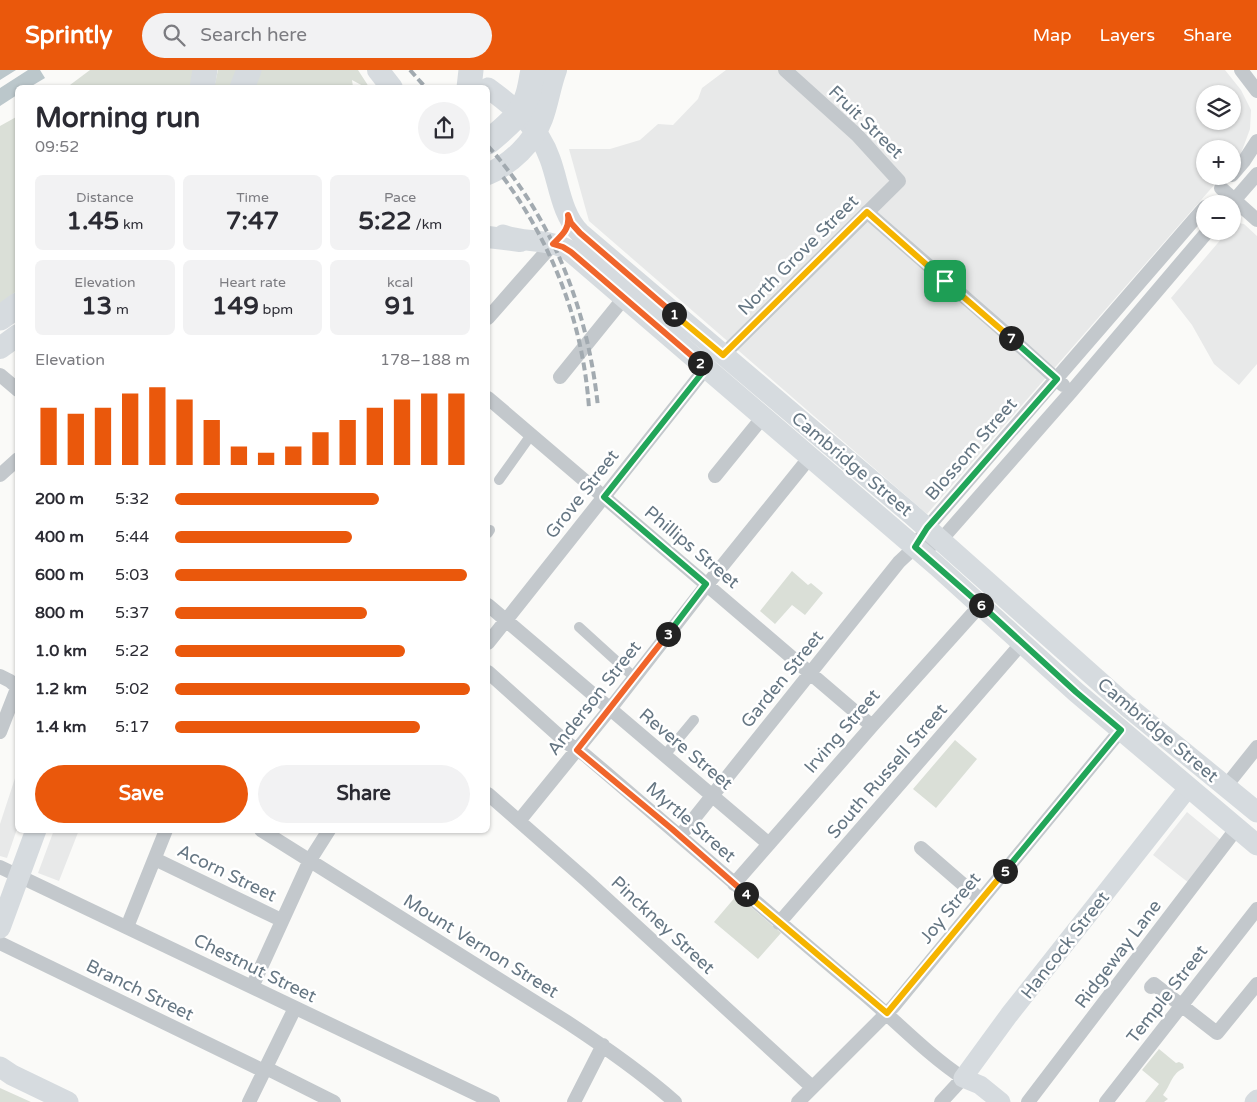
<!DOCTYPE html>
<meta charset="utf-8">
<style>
:root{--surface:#fff;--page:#f2f2f3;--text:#2b2b33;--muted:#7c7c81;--accent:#ea580c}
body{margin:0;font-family:"Varela Round",sans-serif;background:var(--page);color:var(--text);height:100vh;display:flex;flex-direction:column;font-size:19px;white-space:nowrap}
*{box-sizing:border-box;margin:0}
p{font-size:16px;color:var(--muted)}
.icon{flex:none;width:28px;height:28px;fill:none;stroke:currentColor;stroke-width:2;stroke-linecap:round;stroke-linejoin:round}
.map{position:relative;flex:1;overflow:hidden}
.side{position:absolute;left:15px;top:15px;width:475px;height:748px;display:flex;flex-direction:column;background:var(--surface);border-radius:8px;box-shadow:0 1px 4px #0004}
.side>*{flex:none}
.controls{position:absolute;left:1196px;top:15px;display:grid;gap:10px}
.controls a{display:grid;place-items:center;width:45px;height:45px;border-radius:50%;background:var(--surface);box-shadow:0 1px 4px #0004;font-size:25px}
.pin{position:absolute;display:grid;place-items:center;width:42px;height:42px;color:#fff;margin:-21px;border-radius:10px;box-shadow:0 2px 8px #0006}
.km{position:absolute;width:25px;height:25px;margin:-12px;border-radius:50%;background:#222;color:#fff;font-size:14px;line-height:25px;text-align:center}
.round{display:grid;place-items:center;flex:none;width:52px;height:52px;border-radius:26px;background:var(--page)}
.overview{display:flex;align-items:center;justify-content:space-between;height:85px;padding:0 20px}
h1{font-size:28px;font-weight:800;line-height:38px}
.metrics{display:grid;grid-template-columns:repeat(3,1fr);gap:8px;height:85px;padding:5px 20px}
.metrics div{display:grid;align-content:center;border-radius:8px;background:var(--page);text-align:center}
.metrics b{font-size:25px;font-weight:800}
.metrics small{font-size:14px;font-weight:400}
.metrics p{font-size:14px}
.chart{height:140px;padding:10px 20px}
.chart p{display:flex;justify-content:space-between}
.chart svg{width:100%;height:90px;margin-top:5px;stroke:var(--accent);stroke-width:6}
.cta{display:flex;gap:10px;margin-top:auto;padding:10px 20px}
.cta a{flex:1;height:58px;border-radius:30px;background:var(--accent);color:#fff;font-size:20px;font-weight:800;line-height:58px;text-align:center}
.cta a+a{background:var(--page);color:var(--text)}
ul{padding:0 20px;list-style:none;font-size:16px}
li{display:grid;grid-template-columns:80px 60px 1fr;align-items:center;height:38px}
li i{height:12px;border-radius:6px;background:var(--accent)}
header{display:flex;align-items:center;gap:30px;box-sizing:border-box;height:70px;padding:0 25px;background:var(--accent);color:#fff}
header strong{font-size:24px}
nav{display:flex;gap:28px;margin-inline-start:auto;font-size:18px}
.search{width:350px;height:45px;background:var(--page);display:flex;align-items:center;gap:12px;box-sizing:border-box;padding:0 18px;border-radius:28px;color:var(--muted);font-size:19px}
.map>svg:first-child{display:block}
.built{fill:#e8e9e9;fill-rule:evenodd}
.green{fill:#dadfd7}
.water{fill:#bbc7cb}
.pier{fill:#fafaf8}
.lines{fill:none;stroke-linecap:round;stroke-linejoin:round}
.pedestrian{stroke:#c3c8cc;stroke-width:10}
.minor{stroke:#c3c8cc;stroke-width:14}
.secondary{stroke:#d6dbdf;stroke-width:19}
.primary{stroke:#d6dbdf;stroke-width:21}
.trunk{stroke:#d6dbdf;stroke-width:22}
.motorway{stroke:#d6dbdf;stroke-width:25}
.rail{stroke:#a2aab0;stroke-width:4;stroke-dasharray:8 4;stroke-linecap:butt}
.split-1-casing{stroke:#fff;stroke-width:10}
.split-2-casing{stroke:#fff;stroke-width:10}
.split-3-casing{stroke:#fff;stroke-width:10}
.split-4-casing{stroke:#fff;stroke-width:10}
.split-5-casing{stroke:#fff;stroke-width:10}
.split-6-casing{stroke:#fff;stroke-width:10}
.split-7-casing{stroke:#fff;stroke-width:10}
.split-8-casing{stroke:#fff;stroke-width:10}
.split-1{stroke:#f5b400;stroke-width:6}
.split-2{stroke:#f0652b;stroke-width:6}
.split-3{stroke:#22a559;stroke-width:6}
.split-4{stroke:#f0652b;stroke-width:6}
.split-5{stroke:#f5b400;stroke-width:6}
.split-6{stroke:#22a559;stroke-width:6}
.split-7{stroke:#22a559;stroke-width:6}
.split-8{stroke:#f5b400;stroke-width:6}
.labels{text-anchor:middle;stroke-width:5;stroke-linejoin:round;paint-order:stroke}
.street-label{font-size:18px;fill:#657683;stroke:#fff}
</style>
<header>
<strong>Sprintly</strong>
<div class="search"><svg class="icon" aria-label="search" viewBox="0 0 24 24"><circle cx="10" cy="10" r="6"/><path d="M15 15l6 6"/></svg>Search here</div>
<nav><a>Map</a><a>Layers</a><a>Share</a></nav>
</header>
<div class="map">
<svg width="1257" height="1032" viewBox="0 0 1257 1032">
<rect width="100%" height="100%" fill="#fafaf8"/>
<path class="built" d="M726,0H1225L1241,20L1251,40L1250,59L1240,86L1233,94L1232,79H1205V106H1222L927,444L589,151L569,79H610L640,70L658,54L673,55L698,29L702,18ZM1205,24H1232V51H1205Z
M1237,153L1244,154L1257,166V294L1239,315L1214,294L1192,255L1171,228L1228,161H1232L1233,156Z
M17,702V759L7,788L0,786V754Z
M1187,742L1222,771L1189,813L1153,785Z
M54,760H79L59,811L38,803Z"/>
<path class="green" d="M0,0H194L190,17L18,18L17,221L0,234Z
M218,0H238L231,17L214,18Z
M260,0H358L369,17H365L352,10L353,17L253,18Z
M792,501L808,515L811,513L823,523L805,545L792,535L775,554L760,541Z
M955,670L977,689L936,738L913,719Z
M737,825L781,863L758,889L714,852Z
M1159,979L1176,993L1179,992L1183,994L1184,998C1171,1004 1171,1015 1163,1025L1168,1029L1164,1032H1145L1159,1014L1142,1000Z
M0,1018L31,1032H0Z"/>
<path class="water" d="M0,0H88L61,17L18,18L17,44L0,54Z"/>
<path class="pier" d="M16,0H28L0,18V10Z
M40,0H90L66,18L30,17L45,8Z
M17,25L18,46L0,56V36Z"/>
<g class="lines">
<path class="pedestrian" d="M499,410L531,365
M488,463L490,460
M579,557L634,607
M665,685L694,650"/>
<path class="minor" d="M1241,0L1257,21
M1232,105L1244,91L1257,71
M1221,118L1257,150
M1231,134L1257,104
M867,142L999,257L1063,315
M488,248L553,174
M723,285L899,111L857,65L785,0
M0,305L18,320
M560,307L624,228
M488,328L872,656
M0,405L18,389
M715,406L763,347
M915,477L929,476L941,470L1071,322L1208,161
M488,535L769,774
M488,573L706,298
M488,602L567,673L585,685C678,764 770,845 864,924C897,952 927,984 963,1008L941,1032
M0,606L10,611L18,618
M0,662L18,616
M1226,716L1257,677
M488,724L586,810L812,1017
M519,751L610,639L702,521L810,387
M261,760L567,952C605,977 641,1002 675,1032
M680,766L899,492L915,477L927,458L1205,137
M921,778L981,830
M161,792L277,848
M0,797L493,1032
M734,814L872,656L985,530
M779,853L1022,573
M127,857L166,760
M0,873L264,1001
M252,917L310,790L329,760
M1151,917L1154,914L1217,963L1257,914
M266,998L334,1032
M249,1032L295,938
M574,1032L603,975
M798,1032L893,937L1121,660
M1028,1032L1237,758
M1106,1032L1257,839"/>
<path class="secondary" d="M1001,1032L980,1015L963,1008L1009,945L1189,717
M1254,1032L1257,1029"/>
<path class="primary" d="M488,18C514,37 539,57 550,89C559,113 561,144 580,163L911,444L1127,636L1257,742
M503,165C524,173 552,168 571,182L937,496L1076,622L1257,775
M0,858L36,760
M0,997L12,1005L68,1032"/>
<path class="trunk" d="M378,0L392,18
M488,104C511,94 533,73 542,49C548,33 550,16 556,0
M488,167L520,171
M0,278L18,265"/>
<path class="motorway" d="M202,18L205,0
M242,18L249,0
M469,18L471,0
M488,72C502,60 521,46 527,27C530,19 531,9 533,0
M0,248L18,235"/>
<path class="rail" d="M410,0L426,18
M488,76C553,149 588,240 598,337
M503,107C553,175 583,253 589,338"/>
</g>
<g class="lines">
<g class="split-1-casing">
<path id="split-1" d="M674,244L723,285L867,142L945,211"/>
</g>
<g class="split-2-casing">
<path id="split-2" d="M674,244L580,163L571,153L568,145C570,159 562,165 553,174L563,177L571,182L700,293"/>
</g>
<g class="split-3-casing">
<path id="split-3" d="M668,564L706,514L604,427L706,298L700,293"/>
</g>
<g class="split-4-casing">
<path id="split-4" d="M668,564L577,680L672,759L746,824"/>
</g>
<g class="split-5-casing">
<path id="split-5" d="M746,824L887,943L1005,801"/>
</g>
<g class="split-6-casing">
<path id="split-6" d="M981,535L1076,622L1121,660L1005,801"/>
</g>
<g class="split-7-casing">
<path id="split-7" d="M981,535L915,477L927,458L1057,309L1011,268"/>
</g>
<g class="split-8-casing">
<path id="split-8" d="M945,211L1011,268"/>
</g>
<use href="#split-1" class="split-1"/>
<use href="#split-2" class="split-2"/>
<use href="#split-3" class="split-3"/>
<use href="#split-4" class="split-4"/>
<use href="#split-5" class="split-5"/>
<use href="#split-6" class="split-6"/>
<use href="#split-7" class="split-7"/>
<use href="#split-8" class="split-8"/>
</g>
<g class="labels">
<g class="street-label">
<text transform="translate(866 52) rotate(44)" y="6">Fruit Street</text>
<text transform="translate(798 185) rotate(-45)" y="6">North Grove Street</text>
<text transform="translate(971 379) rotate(-49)" y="6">Blossom Street</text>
<text transform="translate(852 394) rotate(40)" y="6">Cambridge Street</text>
<text transform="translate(582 424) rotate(-52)" y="6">Grove Street</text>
<text transform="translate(692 477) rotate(40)" y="6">Phillips Street</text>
<text transform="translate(782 609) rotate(-51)" y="6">Garden Street</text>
<text transform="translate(594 628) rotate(-52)" y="6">Anderson Street</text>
<text transform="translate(1158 660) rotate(40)" y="6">Cambridge Street</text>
<text transform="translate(842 661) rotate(-49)" y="6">Irving Street</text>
<text transform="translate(686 679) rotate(40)" y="6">Revere Street</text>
<text transform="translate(887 701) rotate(-49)" y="6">South Russell Street</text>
<text transform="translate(691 752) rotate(41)" y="6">Myrtle Street</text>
<text transform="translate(227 803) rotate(26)" y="6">Acorn Street</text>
<text transform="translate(950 838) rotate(-51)" y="6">Joy Street</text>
<text transform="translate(663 855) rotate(43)" y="6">Pinckney Street</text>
<text transform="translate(1065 875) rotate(-52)" y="6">Hancock Street</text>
<text transform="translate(481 876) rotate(32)" y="6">Mount Vernon Street</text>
<text transform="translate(1118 884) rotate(-53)" y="6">Ridgeway Lane</text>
<text transform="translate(255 898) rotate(26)" y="6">Chestnut Street</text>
<text transform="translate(140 920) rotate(26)" y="6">Branch Street</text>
<text transform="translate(1167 924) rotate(-52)" y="6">Temple Street</text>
</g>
</g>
</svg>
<div class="controls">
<a><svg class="icon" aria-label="layers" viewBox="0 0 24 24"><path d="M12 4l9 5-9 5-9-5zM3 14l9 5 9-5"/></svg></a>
<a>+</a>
<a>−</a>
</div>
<div class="pin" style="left:945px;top:211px;background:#1e9e55"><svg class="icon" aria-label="arrive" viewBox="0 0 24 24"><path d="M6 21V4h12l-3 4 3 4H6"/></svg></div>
<b class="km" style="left:674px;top:244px">1</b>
<b class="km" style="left:700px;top:293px">2</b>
<b class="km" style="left:668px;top:564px">3</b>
<b class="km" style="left:746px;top:824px">4</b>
<b class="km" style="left:1005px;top:801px">5</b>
<b class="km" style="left:981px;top:535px">6</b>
<b class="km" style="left:1011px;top:268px">7</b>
<section class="side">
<div class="overview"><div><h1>Morning run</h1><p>09:52</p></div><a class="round"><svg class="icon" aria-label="share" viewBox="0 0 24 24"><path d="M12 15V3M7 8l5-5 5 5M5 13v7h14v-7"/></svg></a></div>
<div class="metrics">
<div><p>Distance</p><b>1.45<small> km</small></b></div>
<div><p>Time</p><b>7:47</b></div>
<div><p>Pace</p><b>5:22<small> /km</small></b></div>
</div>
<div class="metrics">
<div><p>Elevation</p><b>13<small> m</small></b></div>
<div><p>Heart rate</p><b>149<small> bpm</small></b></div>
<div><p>kcal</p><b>91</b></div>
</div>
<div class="chart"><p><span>Elevation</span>178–188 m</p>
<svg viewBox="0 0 160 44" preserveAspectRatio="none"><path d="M5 44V16M15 44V19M25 44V16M35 44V9M45 44V6M55 44V12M65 44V22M75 44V35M85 44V38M95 44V35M105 44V28M115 44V22M125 44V16M135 44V12M145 44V9M155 44V9"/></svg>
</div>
<ul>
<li><b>200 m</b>5:32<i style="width:69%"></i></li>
<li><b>400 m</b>5:44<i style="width:60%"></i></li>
<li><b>600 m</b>5:03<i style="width:99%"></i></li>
<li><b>800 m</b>5:37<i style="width:65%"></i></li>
<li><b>1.0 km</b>5:22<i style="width:78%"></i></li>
<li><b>1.2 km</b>5:02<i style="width:100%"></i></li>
<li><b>1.4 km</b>5:17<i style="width:83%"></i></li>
</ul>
<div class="cta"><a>Save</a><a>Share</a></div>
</section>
</div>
